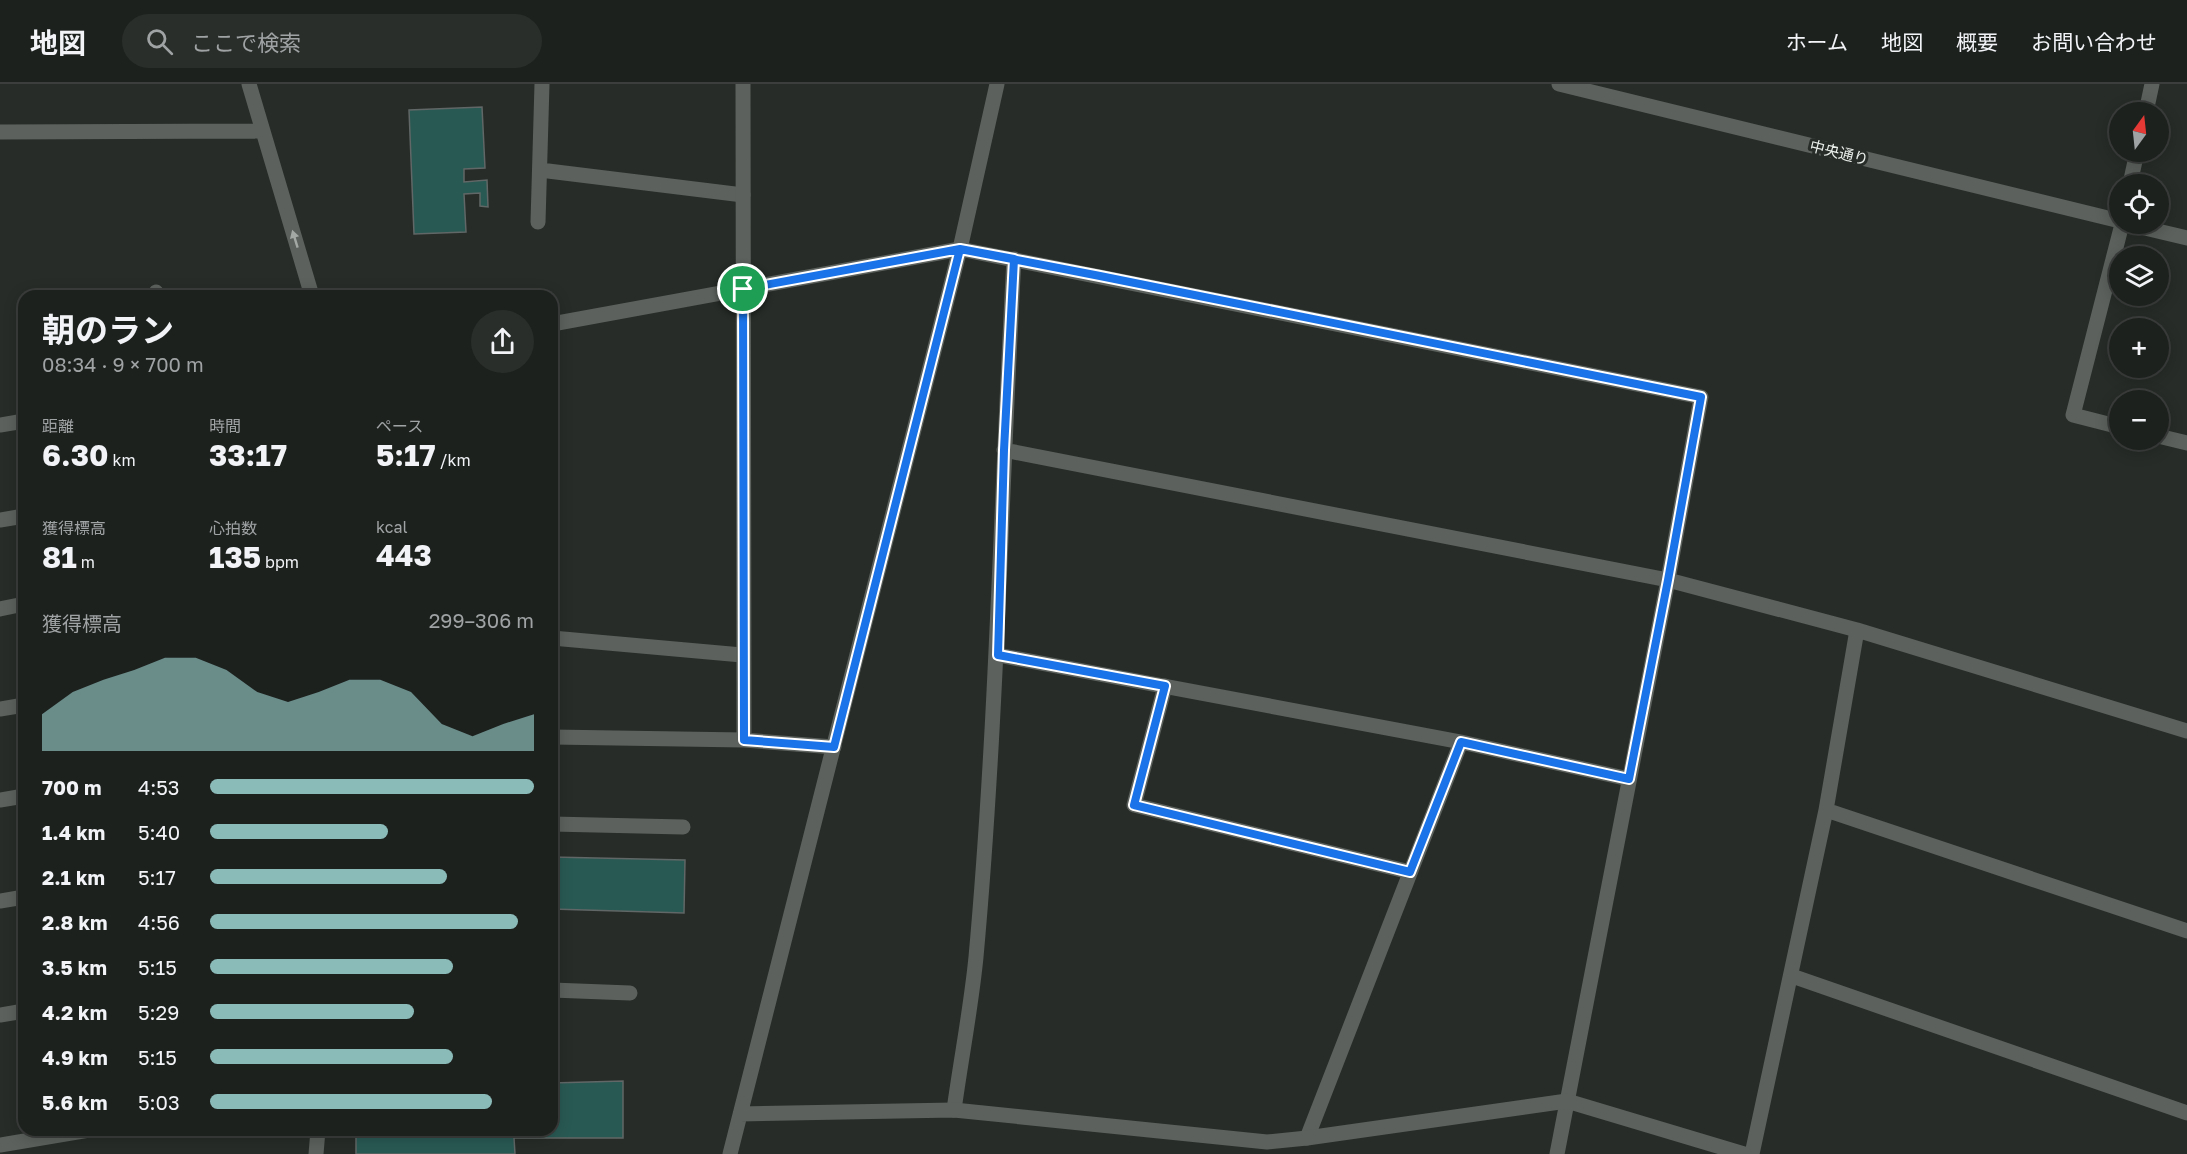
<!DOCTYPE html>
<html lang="ja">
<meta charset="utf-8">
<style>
:root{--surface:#1d211e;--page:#2a2e2b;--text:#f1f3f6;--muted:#a0a3a4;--line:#3b3e3c;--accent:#8bbbb9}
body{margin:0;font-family:"Golos Text","Noto Sans JP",sans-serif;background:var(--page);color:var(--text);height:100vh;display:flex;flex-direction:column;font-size:22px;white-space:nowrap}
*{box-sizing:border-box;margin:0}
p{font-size:20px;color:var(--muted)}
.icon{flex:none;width:33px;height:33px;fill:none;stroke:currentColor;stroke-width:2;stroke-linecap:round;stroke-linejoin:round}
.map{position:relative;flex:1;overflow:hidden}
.panel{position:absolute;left:18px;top:206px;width:540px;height:846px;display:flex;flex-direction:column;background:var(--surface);border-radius:18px;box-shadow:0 3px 15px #0003,0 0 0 2px var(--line)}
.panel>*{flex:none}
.needle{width:39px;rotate:15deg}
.fabs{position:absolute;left:2109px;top:18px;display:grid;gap:12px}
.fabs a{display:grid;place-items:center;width:60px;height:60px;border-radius:50%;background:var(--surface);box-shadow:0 3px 15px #0003,0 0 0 2px var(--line);font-size:30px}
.pin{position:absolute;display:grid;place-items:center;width:51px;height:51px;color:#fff;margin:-26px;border:3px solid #fff;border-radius:50%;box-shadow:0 2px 6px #0007}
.round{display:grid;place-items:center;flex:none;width:63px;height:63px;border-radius:32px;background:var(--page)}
.headline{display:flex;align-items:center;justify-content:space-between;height:102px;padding:0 24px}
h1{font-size:33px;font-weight:700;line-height:45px}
.figures{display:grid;grid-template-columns:repeat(3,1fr);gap:9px;height:102px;padding:6px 24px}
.figures div{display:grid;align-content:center}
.figures b{font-size:30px;font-weight:700}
.figures small{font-size:16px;font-weight:400}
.figures p{font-size:16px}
.chart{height:168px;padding:12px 24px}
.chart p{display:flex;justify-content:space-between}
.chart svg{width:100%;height:108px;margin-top:6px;fill:var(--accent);opacity:.7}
ul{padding:0 24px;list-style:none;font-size:20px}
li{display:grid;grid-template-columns:96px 72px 1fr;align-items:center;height:45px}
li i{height:15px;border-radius:8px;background:var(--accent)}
header{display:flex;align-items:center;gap:36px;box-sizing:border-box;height:84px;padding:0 30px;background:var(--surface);border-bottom:2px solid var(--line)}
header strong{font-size:28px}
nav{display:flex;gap:33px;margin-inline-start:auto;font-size:21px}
.search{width:420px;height:54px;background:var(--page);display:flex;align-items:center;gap:15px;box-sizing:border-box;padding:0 21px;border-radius:33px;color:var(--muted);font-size:22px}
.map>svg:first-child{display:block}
.building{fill:#295953;stroke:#606766;stroke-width:1.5}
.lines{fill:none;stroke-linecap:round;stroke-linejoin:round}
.lane{stroke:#5c615d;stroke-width:15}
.street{stroke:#5c615d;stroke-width:15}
.secondary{stroke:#5c615d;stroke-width:15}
.oneway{fill:#a3a8a4}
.route-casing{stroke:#fff;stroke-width:12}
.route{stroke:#1a73e8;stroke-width:8}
.labels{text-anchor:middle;stroke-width:6;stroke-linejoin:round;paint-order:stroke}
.street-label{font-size:15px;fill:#eaeeeb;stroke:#272c28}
</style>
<header>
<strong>地図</strong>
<div class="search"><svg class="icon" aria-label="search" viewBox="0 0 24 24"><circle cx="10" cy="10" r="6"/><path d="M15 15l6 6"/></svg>ここで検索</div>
<nav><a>ホーム</a><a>地図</a><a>概要</a><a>お問い合わせ</a></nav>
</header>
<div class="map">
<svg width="2187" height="1070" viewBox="0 0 2187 1070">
<rect width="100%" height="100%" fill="#272c28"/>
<path class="building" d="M482,23L485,84L464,85V98L487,96L488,123L480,122V109L464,110L466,148L414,150L409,26Z
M552,773L685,776L684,829L552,825Z
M623,997V1054H514L515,1070H356V1046H552V999Z"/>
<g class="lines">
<path class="lane" d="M540,86L743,111
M538,138L542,0
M156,208L157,212
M0,436L24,432
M0,525L24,520
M552,554L742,571
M1165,602L1134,721L1410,788
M0,625L24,621
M552,740L683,743
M0,817L24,813
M552,906L630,909
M0,931L24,927"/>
<path class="street" d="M249,0L312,212
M743,0L744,656
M0,48L263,47
M552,240L960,165L1701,313L1668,496L1557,1070
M0,341L24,337
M2120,343L2073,331L2122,140
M2158,352L2187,359
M1004,366L1668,496L1857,546L2187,647
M998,571L1461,658L1629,695
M552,653L744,656L834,663
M0,716L24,712
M1826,726L2187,847
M1792,892L2187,1029
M954,1026C961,975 971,924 976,873C997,641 1001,408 1014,175
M1307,1054L1461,658
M0,1061L89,1046
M316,1070L318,1046
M1752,1070L1826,726L1857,546"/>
<path class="secondary" d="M1559,0L2120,137
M2146,28L2152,0
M2130,100L2137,68
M2128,140L2187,154
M740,1030L954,1026L1267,1058L1307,1054L1567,1017L1744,1070
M730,1070L960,165L997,0"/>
</g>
<defs><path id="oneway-solid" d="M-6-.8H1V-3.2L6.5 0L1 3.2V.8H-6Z" transform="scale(1.5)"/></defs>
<use class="oneway" href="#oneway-solid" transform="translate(295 155) rotate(-107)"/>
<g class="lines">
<g class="route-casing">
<path id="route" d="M743,205L960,165L1014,175L1004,366L998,571L1165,602L1134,721L1410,788L1461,658L1629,695L1668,496L1701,313L1100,192L960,165L834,663L744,656L743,205"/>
</g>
<use href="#route" class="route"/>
</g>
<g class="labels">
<g class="street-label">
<text transform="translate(1839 69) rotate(14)" y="5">中央通り</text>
</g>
</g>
</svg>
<div class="fabs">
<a><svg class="needle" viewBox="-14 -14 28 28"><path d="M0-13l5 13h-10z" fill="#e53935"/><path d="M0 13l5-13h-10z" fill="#a0a3a4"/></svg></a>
<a><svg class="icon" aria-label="locate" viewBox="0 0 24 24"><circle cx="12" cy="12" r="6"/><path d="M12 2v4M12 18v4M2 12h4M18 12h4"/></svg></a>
<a><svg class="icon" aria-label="layers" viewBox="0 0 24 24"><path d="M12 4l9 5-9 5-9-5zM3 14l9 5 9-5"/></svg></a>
<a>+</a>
<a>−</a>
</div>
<div class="pin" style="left:743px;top:205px;background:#1e9e55"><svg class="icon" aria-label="arrive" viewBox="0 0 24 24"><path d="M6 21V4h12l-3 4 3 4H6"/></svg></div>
<section class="panel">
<div class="headline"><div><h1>朝のラン</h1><p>08:34 · 9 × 700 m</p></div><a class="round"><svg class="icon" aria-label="share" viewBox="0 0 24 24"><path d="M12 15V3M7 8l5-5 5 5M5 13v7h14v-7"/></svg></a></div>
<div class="figures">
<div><p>距離</p><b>6.30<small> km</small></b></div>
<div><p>時間</p><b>33:17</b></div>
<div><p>ペース</p><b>5:17<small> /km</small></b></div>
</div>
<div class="figures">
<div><p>獲得標高</p><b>81<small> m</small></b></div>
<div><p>心拍数</p><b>135<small> bpm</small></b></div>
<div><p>kcal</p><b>443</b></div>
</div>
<div class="chart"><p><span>獲得標高</span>299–306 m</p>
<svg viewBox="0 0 160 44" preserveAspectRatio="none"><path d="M0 44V29L10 20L20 15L30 11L40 6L50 6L60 11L70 20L80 24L90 20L100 15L110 15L120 20L130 33L140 38L150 33L160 29V44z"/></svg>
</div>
<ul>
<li><b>700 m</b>4:53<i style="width:100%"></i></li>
<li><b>1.4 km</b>5:40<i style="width:55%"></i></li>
<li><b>2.1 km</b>5:17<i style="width:73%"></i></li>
<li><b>2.8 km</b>4:56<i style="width:95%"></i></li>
<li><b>3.5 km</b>5:15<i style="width:75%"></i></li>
<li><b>4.2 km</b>5:29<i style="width:63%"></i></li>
<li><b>4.9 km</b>5:15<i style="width:75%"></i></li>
<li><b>5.6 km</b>5:03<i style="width:87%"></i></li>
</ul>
</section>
</div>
